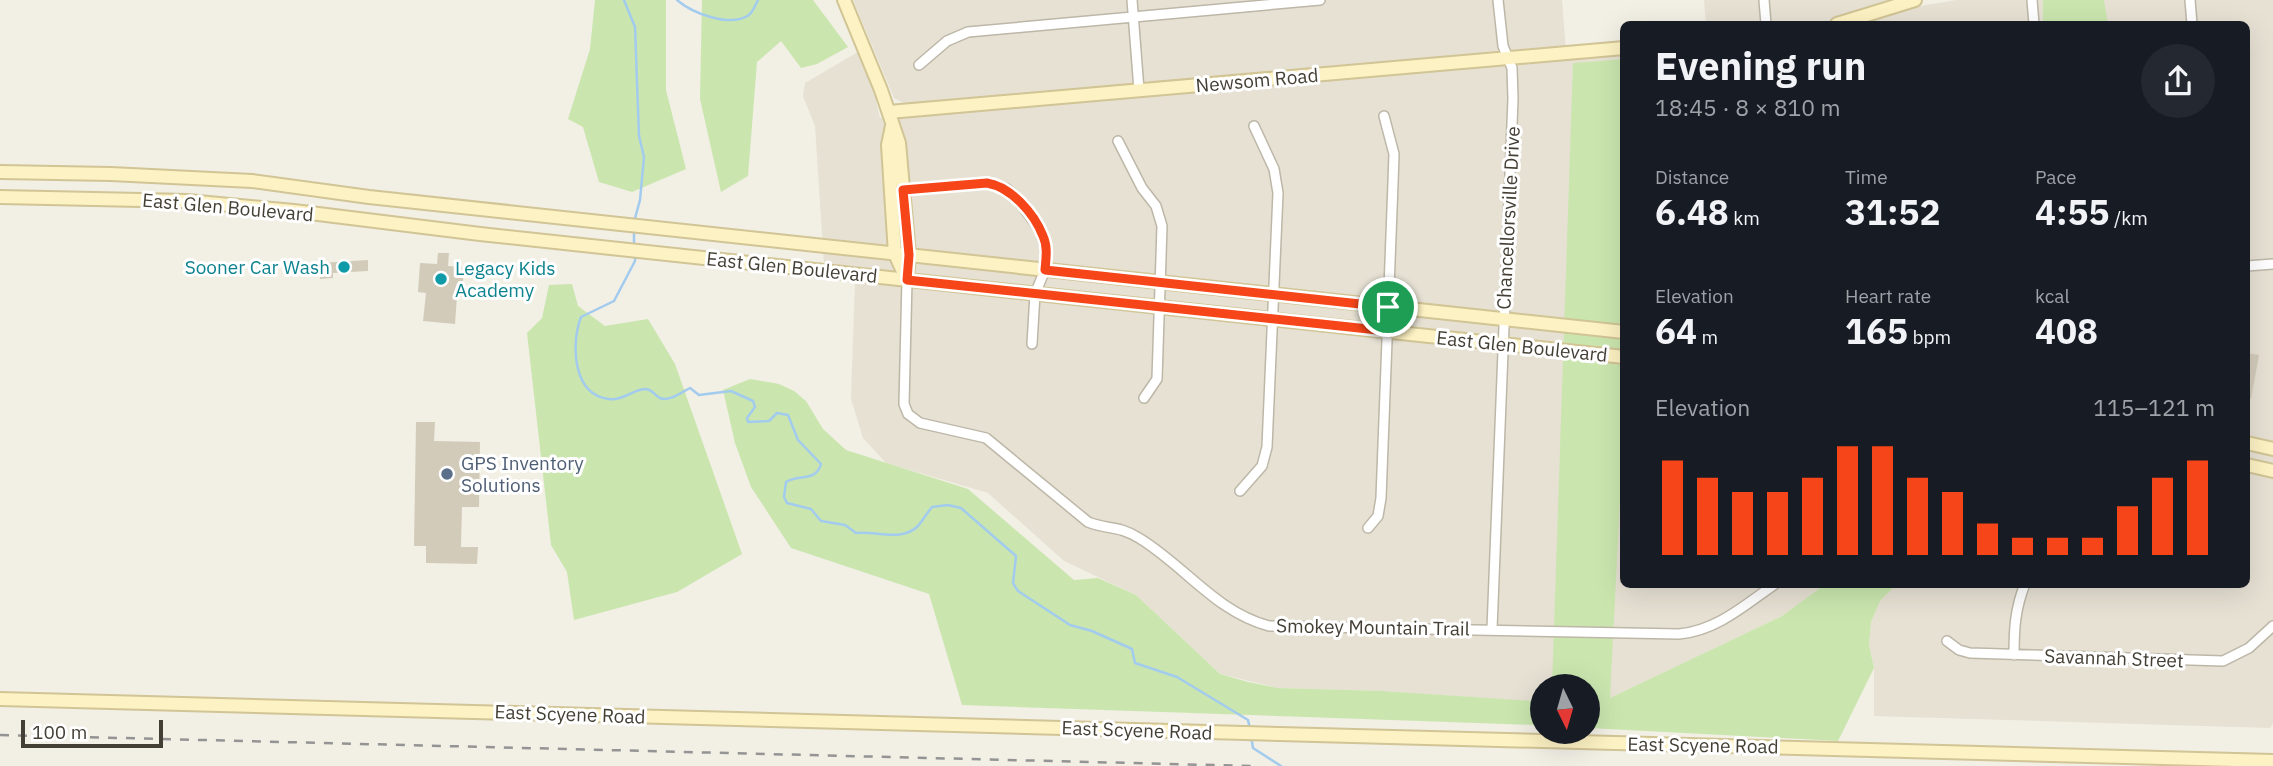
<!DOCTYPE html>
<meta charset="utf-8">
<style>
:root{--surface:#171b24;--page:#242831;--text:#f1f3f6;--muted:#9ea1a6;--accent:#f54519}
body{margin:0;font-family:"IBM Plex Sans",sans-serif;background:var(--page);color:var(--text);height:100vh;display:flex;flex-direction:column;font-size:26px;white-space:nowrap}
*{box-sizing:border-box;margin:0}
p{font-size:23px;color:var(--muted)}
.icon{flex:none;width:38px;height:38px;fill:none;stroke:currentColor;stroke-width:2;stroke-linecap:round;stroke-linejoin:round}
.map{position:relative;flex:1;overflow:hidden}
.details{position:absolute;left:1620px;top:21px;width:630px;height:567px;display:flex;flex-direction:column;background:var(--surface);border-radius:10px;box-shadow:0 7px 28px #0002}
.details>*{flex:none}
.needle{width:46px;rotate:175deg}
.controls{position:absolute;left:1530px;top:674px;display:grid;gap:14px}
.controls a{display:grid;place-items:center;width:70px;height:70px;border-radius:50%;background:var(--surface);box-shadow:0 7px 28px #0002;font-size:35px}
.scale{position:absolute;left:21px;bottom:18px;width:142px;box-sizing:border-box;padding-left:7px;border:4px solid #443f35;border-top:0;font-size:19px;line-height:24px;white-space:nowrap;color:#443f35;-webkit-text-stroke:5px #fff;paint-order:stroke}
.pin{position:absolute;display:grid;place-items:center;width:60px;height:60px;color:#fff;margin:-30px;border:4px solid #fff;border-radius:50%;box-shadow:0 2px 7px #0007}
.round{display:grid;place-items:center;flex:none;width:74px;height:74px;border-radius:37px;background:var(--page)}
.head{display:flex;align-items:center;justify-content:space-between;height:119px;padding:0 35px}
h1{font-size:38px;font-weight:700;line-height:52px}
.figures{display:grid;grid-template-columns:repeat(3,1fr);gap:10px;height:119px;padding:7px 35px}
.figures div{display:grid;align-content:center}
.figures b{font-size:35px;font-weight:700}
.figures small{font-size:19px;font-weight:400}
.figures p{font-size:19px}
.chart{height:196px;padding:14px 35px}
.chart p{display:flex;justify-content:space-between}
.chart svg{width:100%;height:126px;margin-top:7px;stroke:var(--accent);stroke-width:6}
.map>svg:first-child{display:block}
.residential{fill:#e6e1d3}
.green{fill:#cae6ae}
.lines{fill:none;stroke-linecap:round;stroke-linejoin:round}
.stream{stroke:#a2cbee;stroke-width:2.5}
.building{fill:#d3cbba}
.street-casing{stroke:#bdb7a8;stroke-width:12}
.secondary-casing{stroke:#d1c495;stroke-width:16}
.street{stroke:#fff;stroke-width:9}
.secondary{stroke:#fdf2c3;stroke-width:12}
.rail{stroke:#949494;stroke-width:2.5;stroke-dasharray:9 9;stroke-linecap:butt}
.route-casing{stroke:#fff;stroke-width:14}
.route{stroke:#f54519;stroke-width:9}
.culture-dot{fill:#0f9aa8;stroke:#fff;stroke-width:2.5}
.service-dot{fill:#5c6f8a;stroke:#fff;stroke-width:2.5}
.labels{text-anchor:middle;stroke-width:6;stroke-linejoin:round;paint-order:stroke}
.street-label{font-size:19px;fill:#443f35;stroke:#fff}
.culture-label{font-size:19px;fill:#0d838f;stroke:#fff;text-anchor:end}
.service-label{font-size:19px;fill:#4e5e75;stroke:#fff;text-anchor:start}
</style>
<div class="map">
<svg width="2273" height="766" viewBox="0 0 2273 766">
<rect width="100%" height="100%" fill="#f2efe5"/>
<path class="residential" d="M853,0H1562L1566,51L905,104L894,98Z
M1704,0H1903L1824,24H1706Z
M1957,0H2273V724L2270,728L1874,716V668L1869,645L1871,622L1880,601L1896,585L2247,584V24H1860L1914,7Z
M858,52L870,75L880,118L1624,54V584L1824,585L1782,616L1598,704H1587V686H1542V702L1383,691L1278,688L1220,674L1136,595L1064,561L988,493L886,463L863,438L851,399L855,281L825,279L815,126L803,96L805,83Z"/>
<path class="green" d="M595,0H666V90L686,169L632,192L599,182L583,127L568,119L590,49Z
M702,0H813L848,47L817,64L801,68L781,41L757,62L748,176L721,192L700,99Z
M2043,0H2104L2108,24H2043Z
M1624,59V421L1610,698L1782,616L1824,585H1896L1880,601L1871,622L1869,645L1874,668L1838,741L1589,728L1598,705L1587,703V686H1552L1573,63Z
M572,284L578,306L605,326L648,319L675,364L742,554L677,592L574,620L567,572L551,545L527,333L542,318L549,285Z
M750,379L779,384L794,391L806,401L823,429L846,450L968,489L1074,580L1098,578L1136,595L1220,674L1248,682L1278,688L1383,691L1535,701V725L962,705L929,594L791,548L751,487L735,443L723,390Z"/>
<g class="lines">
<path class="stream" d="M624,0L635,27L639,136L644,157L640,200L634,222
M677,0C692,13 730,28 749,15C753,12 756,4 758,0
M634,246V228
M635,256V261L614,301L581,317C571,343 572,395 609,399C623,401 633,389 646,389C653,390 654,395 660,398C669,402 682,392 690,388L699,395L731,391L753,401L755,407L747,418L748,422L769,421L777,413L788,415L798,440L821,464C816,482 799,474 786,482L784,497L787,503L811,509L821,521L845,525L856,533C877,531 902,542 918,526C923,520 927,513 932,507L948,505L961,508L1016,556L1013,583L1018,591L1070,625L1092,631L1132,649L1135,663L1177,677L1248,720L1250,729
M1251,736L1253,748L1281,766"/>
</g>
<path class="building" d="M438,253H449L448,266L464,267L462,297L457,296L455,324L423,321L426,293L418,292L420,263L437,264Z
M368,260V271L333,273V278L320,279V263Z
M2247,353L2259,355L2251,399L2247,398Z
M416,422H435L434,441L480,442L479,507H462L461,547H478L477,564L426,563V546H414Z"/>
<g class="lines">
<g class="street-casing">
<path id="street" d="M1132,0L1139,90
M1764,0L1766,24
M2032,0L2034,24
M2190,0L2192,24
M919,65L947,41L968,32L1320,0
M1118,141L1142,188L1156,206L1162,226L1157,379L1144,398
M900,191L987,183L1007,189L1015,196L1040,230L1047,252L1045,270L1035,294L1032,344
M2247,266L2273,264
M907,280L904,404L908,414L920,423L986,438L1088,522C1108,530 1118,525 1139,538C1185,566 1216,612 1269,626L1679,634C1716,631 1745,605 1775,584
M1240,491L1262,466L1267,447L1278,193L1274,169L1254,126
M1368,528L1378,516L1381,498L1393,183L1394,154L1384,116
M1492,629L1513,99L1512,68L1503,46L1498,0
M1947,641L1959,650L1970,653L2223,661L2249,648L2273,626
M2014,655C2014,629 2015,609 2025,584"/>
</g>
<g class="secondary-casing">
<path id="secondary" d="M844,0L881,90L899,143L909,255L907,280
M1837,24L1915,0
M889,112L1624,48
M892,126L888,145L895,254L907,280
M0,172L111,174L252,181L369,197L1624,332
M0,197L188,201L294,211L480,234L1624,357
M2247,443L2273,449
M2247,465L2273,471
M0,699L2273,761"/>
</g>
<use href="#street" class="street"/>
<use href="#secondary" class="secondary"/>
<path class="rail" d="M0,735L1252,766"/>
</g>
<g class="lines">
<g class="route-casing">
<path id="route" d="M987,183C1011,187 1034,213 1043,236C1048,247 1046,258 1045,270L1388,307L1387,331L907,280L909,255L903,190Z"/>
</g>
<use href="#route" class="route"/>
</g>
<g class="culture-dot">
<circle cx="344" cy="267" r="7"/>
<circle cx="441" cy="279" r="7"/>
</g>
<circle class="service-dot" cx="447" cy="474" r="7"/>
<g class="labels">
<g class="street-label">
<text transform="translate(1257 80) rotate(-5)" y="7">Newsom Road</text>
<text transform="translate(228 207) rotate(5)" y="7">East Glen Boulevard</text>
<text transform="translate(1508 218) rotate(-87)" y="7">Chancellorsville Drive</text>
<text transform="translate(792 267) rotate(6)" y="7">East Glen Boulevard</text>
<text transform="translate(1522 346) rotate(6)" y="7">East Glen Boulevard</text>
<text transform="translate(1373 627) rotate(1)" y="7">Smokey Mountain Trail</text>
<text transform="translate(2114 658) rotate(2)" y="7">Savannah Street</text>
<text transform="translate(570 714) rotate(2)" y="7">East Scyene Road</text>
<text transform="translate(1137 730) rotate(2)" y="7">East Scyene Road</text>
<text transform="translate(1703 745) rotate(1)" y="7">East Scyene Road</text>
</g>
<g class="culture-label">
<text x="330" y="274">Sooner Car Wash</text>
<text x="455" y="275" text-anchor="start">Legacy Kids<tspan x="455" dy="22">Academy</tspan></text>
</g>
<g class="service-label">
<text x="461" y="470">GPS Inventory<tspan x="461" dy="22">Solutions</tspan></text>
</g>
</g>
</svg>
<div class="controls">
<a><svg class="needle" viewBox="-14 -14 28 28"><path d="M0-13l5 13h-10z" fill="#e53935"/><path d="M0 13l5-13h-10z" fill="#9ea1a6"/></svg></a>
</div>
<div class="scale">100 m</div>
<div class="pin" style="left:1388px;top:307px;background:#1e9e55"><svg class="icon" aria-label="arrive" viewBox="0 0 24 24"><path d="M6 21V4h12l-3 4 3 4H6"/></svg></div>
<section class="details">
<div class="head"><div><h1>Evening run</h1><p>18:45 · 8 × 810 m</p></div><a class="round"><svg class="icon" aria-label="share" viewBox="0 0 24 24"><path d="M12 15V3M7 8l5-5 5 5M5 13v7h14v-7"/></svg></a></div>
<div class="figures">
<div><p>Distance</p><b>6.48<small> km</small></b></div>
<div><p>Time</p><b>31:52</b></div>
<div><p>Pace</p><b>4:55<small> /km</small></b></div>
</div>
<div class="figures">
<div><p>Elevation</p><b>64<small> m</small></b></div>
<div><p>Heart rate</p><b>165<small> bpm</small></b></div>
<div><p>kcal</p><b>408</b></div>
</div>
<div class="chart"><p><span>Elevation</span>115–121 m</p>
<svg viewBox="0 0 160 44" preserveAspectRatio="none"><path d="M5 44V11M15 44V17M25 44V22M35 44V22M45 44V17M55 44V6M65 44V6M75 44V17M85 44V22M95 44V33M105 44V38M115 44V38M125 44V38M135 44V27M145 44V17M155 44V11"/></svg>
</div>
</section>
</div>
